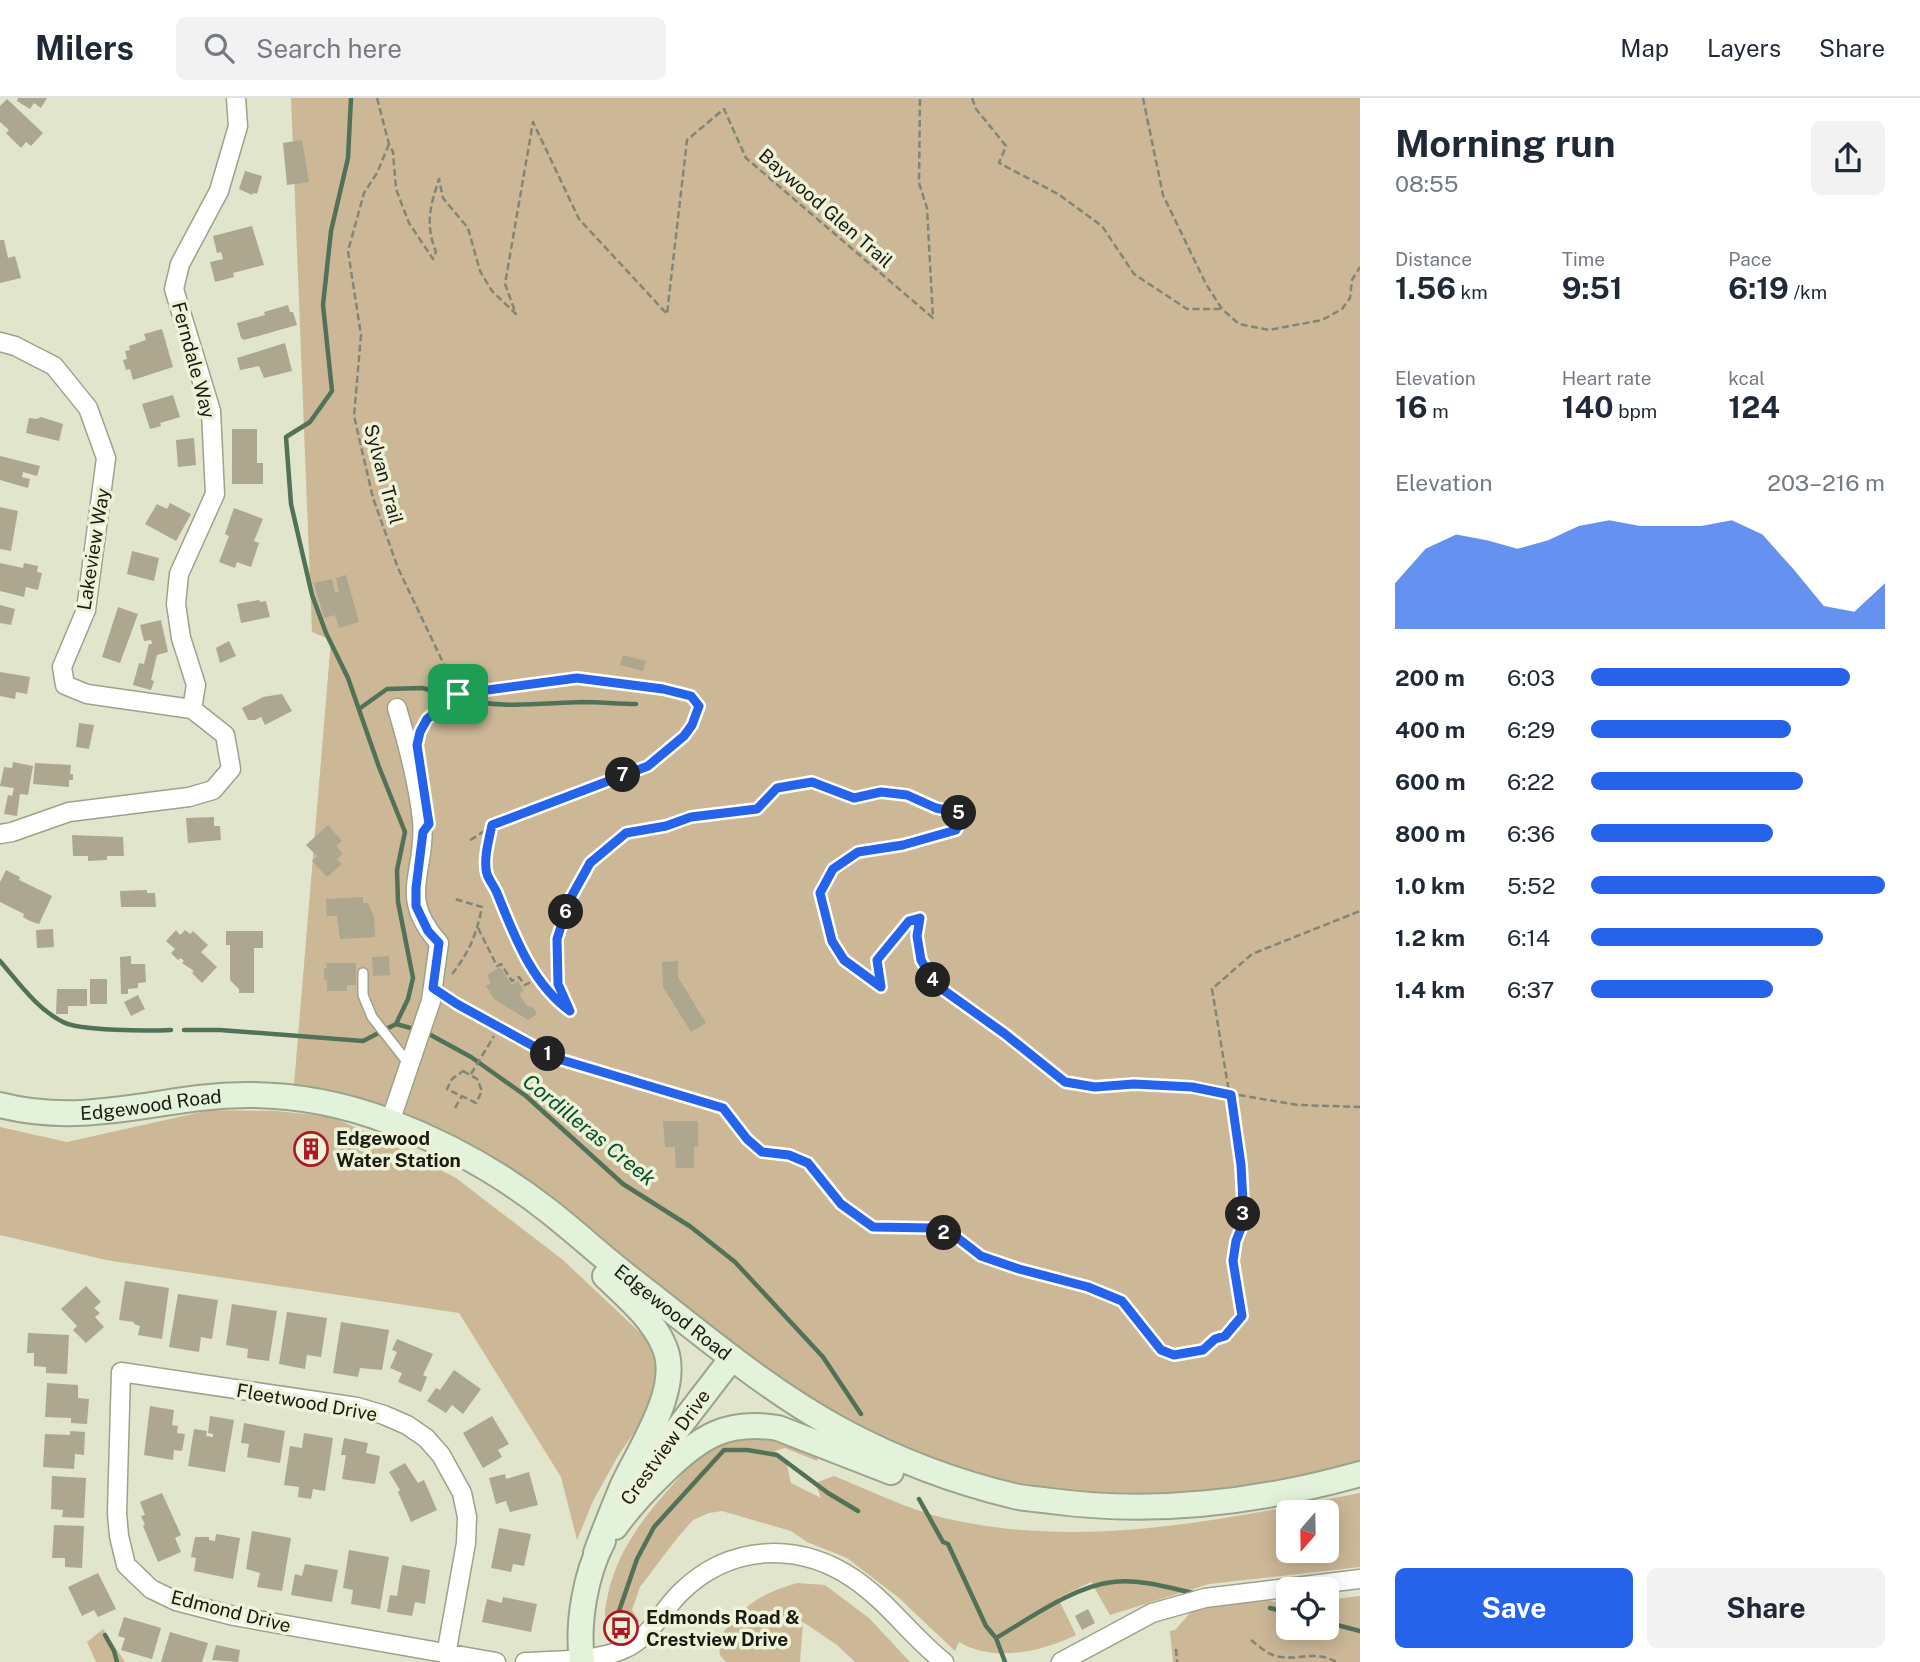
<!DOCTYPE html>
<meta charset="utf-8">
<style>
:root{--surface:#fff;--page:#f2f2f3;--text:#1f2937;--muted:#747a83;--line:#e0e1e3;--accent:#2563eb}
body{margin:0;font-family:"Public Sans",sans-serif;background:var(--page);color:var(--text);height:100vh;display:flex;flex-direction:column;font-size:26px;white-space:nowrap}
*{box-sizing:border-box;margin:0}
p{font-size:23px;color:var(--muted)}
.icon{flex:none;width:38px;height:38px;fill:none;stroke:currentColor;stroke-width:2;stroke-linecap:round;stroke-linejoin:round}
.map{position:relative;flex:1;overflow:hidden}
.sheet{display:flex;flex-direction:column;background:var(--surface);width:560px}
.sheet>*{flex:none}
.needle{width:46px;rotate:200deg}
.tools{position:absolute;left:1276px;top:1402px;display:grid;gap:14px}
.tools a{display:grid;place-items:center;width:63px;height:63px;border-radius:10px;background:var(--surface);box-shadow:0 4px 18px #0003;font-size:35px}
.pin{position:absolute;display:grid;place-items:center;width:60px;height:60px;color:#fff;margin:-30px;border-radius:14px;box-shadow:0 4px 10px #0006}
.km{position:absolute;width:35px;height:35px;margin:-18px;border-radius:50%;background:#222;color:#fff;font-size:19px;line-height:35px;text-align:center}
.round{display:grid;place-items:center;flex:none;width:74px;height:74px;border-radius:10px;background:var(--page)}
.headline{display:flex;align-items:center;justify-content:space-between;height:119px;padding:0 35px}
h1{font-size:38px;font-weight:700;line-height:52px}
.stats{display:grid;grid-template-columns:repeat(3,1fr);gap:10px;height:119px;padding:7px 35px}
.stats div{display:grid;align-content:center}
.stats b{font-size:30px;font-weight:700}
.stats small{font-size:19px;font-weight:400}
.stats p{font-size:19px}
.chart{height:196px;padding:14px 35px}
.chart p{display:flex;justify-content:space-between}
.chart svg{width:100%;height:126px;margin-top:7px;fill:var(--accent);opacity:.7}
.action{display:flex;gap:14px;margin-top:auto;padding:14px 35px}
.action a{flex:1;height:80px;border-radius:10px;background:var(--accent);color:#fff;font-size:28px;font-weight:700;line-height:80px;text-align:center}
.action a+a{background:var(--page);color:var(--text)}
ul{padding:0 35px;list-style:none;font-size:23px}
li{display:grid;grid-template-columns:112px 84px 1fr;align-items:center;height:52px}
li i{height:18px;border-radius:9px;background:var(--accent)}
header{display:flex;align-items:center;gap:42px;box-sizing:border-box;height:98px;padding:0 35px;background:var(--surface);border-bottom:2px solid var(--line)}
header strong{font-size:33px}
nav{display:flex;gap:38px;margin-inline-start:auto;font-size:24px}
.search{width:490px;height:63px;background:var(--page);display:flex;align-items:center;gap:18px;box-sizing:border-box;padding:0 24px;border-radius:10px;color:var(--muted);font-size:26px}
main{display:flex;flex:1;min-height:0}
.map>svg:first-child{display:block}
.green{fill:#ccb897;fill-rule:evenodd}
.lines{fill:none;stroke-linecap:round;stroke-linejoin:round}
.stream{stroke:#527258;stroke-width:4.5}
.building{fill:#aca78e}
.lane-casing{stroke:#9da28a;stroke-width:12}
.street-casing{stroke:#9da28a;stroke-width:21}
.secondary-casing{stroke:#9da28a;stroke-width:28}
.path{stroke:#828674;stroke-width:2.5;stroke-dasharray:7 3.5;stroke-linecap:butt}
.lane{stroke:#fff;stroke-width:9}
.street{stroke:#fff;stroke-width:18}
.secondary{stroke:#e3f3db;stroke-width:24}
.route-casing{stroke:#fff;stroke-width:14}
.route{stroke:#2563eb;stroke-width:9}
.labels{text-anchor:middle;stroke-width:7;stroke-linejoin:round;paint-order:stroke}
.street-label{font-size:19px;fill:#1a1c12;stroke:#edf2d8}
.poi-label{font-size:19px;font-weight:bold;fill:#1a1c12;stroke:#edf2d8;text-anchor:start}
.water-label{font-size:21px;font-style:italic;fill:#03542a;stroke:#edf2d8}
</style>
<header>
<strong>Milers</strong>
<div class="search"><svg class="icon" aria-label="search" viewBox="0 0 24 24"><circle cx="10" cy="10" r="6"/><path d="M15 15l6 6"/></svg>Search here</div>
<nav><a>Map</a><a>Layers</a><a>Share</a></nav>
</header>
<main>
<div class="map">
<svg width="1360" height="1564" viewBox="0 0 1360 1564">
<rect width="100%" height="100%" fill="#e0e5cb"/>
<path class="green" d="M291,0H1360V1376L1085,1408L883,1353L471,1062L293,999L331,542L312,534Z
M210,1012L277,1013L332,1019L385,1043L456,1080L563,1162L650,1244L656,1265L658,1286L646,1317L618,1358L593,1403L577,1442L561,1379L459,1215L106,1162L0,1137V1029L67,1044Z
M764,1337L818,1358L817,1363L785,1350L775,1353L787,1367L791,1385L821,1400L815,1385L834,1378C871,1393 909,1412 948,1421C1087,1452 1223,1421 1360,1395V1469L1209,1486L1110,1517L1091,1484L1058,1500L1076,1537C1039,1555 992,1564 959,1544L955,1553L899,1500L847,1460L807,1444L791,1433L722,1413L709,1415L693,1422L678,1439L640,1489L632,1512L639,1523C633,1531 622,1539 612,1532C602,1524 605,1511 607,1501C616,1453 645,1417 677,1382C685,1373 693,1361 703,1354C723,1342 742,1339 764,1337ZM1288,1414H1326V1452H1288Z
M797,1485L825,1487L869,1520L910,1564H855L837,1547L803,1524L800,1564H726L720,1557L718,1541C743,1508 757,1497 797,1485Z
M1212,1490L1288,1507V1530H1326L1327,1502L1360,1498V1564H1173L1170,1533L1175,1532Z
M103,1531L125,1564H96L87,1544Z"/>
<g class="lines">
<path class="stream" d="M351,0L348,60L331,133L323,207L332,293L310,324L286,339L291,406L312,497L326,535L348,580L379,669L405,734L397,772L398,804L413,880L408,901L396,926
M463,601C502,611 543,605 582,604C600,604 618,606 636,606
M359,611L387,591L422,590L446,596
M0,863C19,885 37,911 63,924C79,933 150,933 171,932
M184,932H220L363,943L396,926L418,932
M427,935L471,959L526,998L623,1086L691,1129L735,1164L823,1259L861,1316
M919,1401L943,1444L948,1446L986,1528L996,1540L1005,1564
M1270,1510L1288,1515
M619,1513L637,1461L654,1429L724,1352H747L777,1357L828,1395L858,1413
M1326,1524L1360,1533
M105,1537L114,1553L117,1564
M996,1540C1029,1521 1074,1488 1113,1484C1140,1481 1167,1489 1193,1495"/>
</g>
<path class="building" d="M18,0H47L41,10L34,5L30,11L17,3Z
M7,1L43,35L31,48L26,44L21,50L6,35L9,32L0,24V8Z
M302,42L309,84L287,87L283,45Z
M245,73L262,78L257,96L253,95L252,97L239,91Z
M252,128L264,167L233,175L234,179L215,184L210,164L223,161L221,154L217,155L213,138Z
M0,142H4L8,160L15,158L21,180L0,185Z
M288,207L290,214H293L297,227L244,242L241,240L237,225L265,217L264,214Z
M162,231L173,269L133,282L130,271L126,272L123,262L127,261L125,253L130,252L129,248L146,242L144,236Z
M285,245L292,273L264,280L259,268L240,272L237,260Z
M173,297L180,319L160,325L161,328L150,331L142,306Z
M41,319L63,326L59,343L26,335L29,320L37,321Z
M232,331H257V365H263V386H232Z
M194,340L196,367L178,369L176,342Z
M0,358L40,368L37,378L23,374L22,379L30,381L28,390L0,382Z
M170,405L191,416L176,443L145,426L157,406L167,411Z
M0,409L18,413L11,453L0,451Z
M234,410L263,421L254,443L259,445L251,469L237,464L235,470L219,464L229,438L225,436Z
M132,453L159,460L154,483L127,476Z
M0,465L23,470L24,465L38,468L37,474L42,475L38,492L26,489L24,499L0,493Z
M346,477L359,524L339,530L335,517L324,520L314,485L332,481L335,495L339,494L336,480Z
M259,502L260,504L266,503L270,519L241,525L237,506Z
M0,507L15,511L11,527L0,525Z
M118,509L138,516L120,565L102,559Z
M161,522L168,554L157,557L151,582L154,583L151,592L133,587L139,565L144,566L149,546H152L151,542L144,543L140,527Z
M229,543L236,558L220,565L216,550Z
M623,557L646,563L643,573L620,567Z
M0,574L30,579L27,596L16,594L15,601L0,598Z
M282,596L292,613L265,627L261,619L255,622H248L242,610L263,599Z
M79,625L94,627L89,651L76,649Z
M13,664L33,668L28,697L20,696L17,718L4,716L8,697L12,698L14,690L0,688L4,669L12,670Z
M35,665L71,667L70,676H73V682H69V689L33,686Z
M214,719V728H220L221,742L188,745L186,720Z
M328,727L342,743L336,748L343,756L337,761L342,766L327,779L312,763L317,758L306,747Z
M72,737L123,739L124,758H107V762L88,763V758H73Z
M6,772L20,779L19,782L52,798L39,826L30,823L23,819L24,816L0,804V784Z
M147,792V795H155L156,809H121L120,793Z
M363,799V805H368L374,818L375,839L340,841L337,818H327L326,801Z
M53,831L54,849L37,850L36,832Z
M176,832L180,837L185,832L190,836L193,833L208,847L201,854L217,869L202,885L192,875L194,873L182,865L184,863L181,860L178,862L171,855L175,851L166,843Z
M226,833H263V850H254V895H239V891L230,882V847H226Z
M131,858V866H145L146,884L138,885V890L128,891V896H121L120,859Z
M389,858L390,877L373,878L372,859Z
M678,863V879L706,925L691,934L663,889L662,864Z
M326,865H356V887H347V893H327V882H324V870H327Z
M500,869L512,887L518,883L524,893L519,896L527,908L533,909L537,916L528,922L494,901L486,888L491,885L487,877Z
M90,881H107V906H90Z
M57,891H87V908H68V916H56Z
M138,897L145,911L131,918L124,904Z
M663,1023H698V1049H694V1070H676L675,1049H665Z
M312,1043L313,1046H324L325,1055L298,1057V1044Z
M125,1183L169,1190L162,1241L138,1237L140,1228L134,1226V1224L119,1222Z
M86,1188L101,1204L94,1210L100,1215L95,1219L104,1229L86,1245L73,1232L77,1228L61,1211Z
M178,1196L218,1202L212,1241L201,1239L199,1254L169,1249Z
M232,1206L277,1213L269,1263L247,1260L248,1251L226,1247Z
M287,1214L327,1220L321,1259L307,1257L305,1271L279,1266Z
M341,1224L389,1232L382,1272L360,1270L358,1279L333,1275Z
M28,1235L69,1237L67,1276L46,1275V1269L34,1268V1255H27Z
M397,1241L433,1256L423,1277L427,1279L421,1294L398,1284L402,1275L390,1270L397,1254L392,1252Z
M454,1272L481,1291L463,1316L452,1307L446,1315L427,1303L436,1290L440,1292Z
M47,1285L78,1287V1300L89,1301L87,1326L71,1325V1320L45,1319Z
M150,1308L174,1312L172,1327L178,1328L177,1335L185,1336L182,1353L174,1352L173,1362L144,1357Z
M210,1318L234,1322L225,1374L188,1368L194,1331L207,1333L206,1338L213,1339V1336L208,1335Z
M492,1318L509,1346L498,1352L502,1359L483,1370L463,1335Z
M244,1325L285,1333L280,1365L247,1359L249,1346L241,1345Z
M70,1333L85,1334L84,1357L75,1356L74,1371L43,1369L45,1336L70,1337Z
M304,1335L333,1340L325,1393L313,1391L311,1401L298,1399L299,1389L284,1387L290,1348L302,1350Z
M344,1340L368,1345L366,1355L380,1358L375,1386L342,1381L346,1357H341Z
M405,1365L418,1385L424,1382L437,1412L411,1424L398,1394L400,1392L389,1374Z
M529,1374L538,1407L510,1414L506,1403L496,1406L489,1380L505,1376L506,1381Z
M52,1378L86,1380L84,1420L62,1419L63,1412L51,1411Z
M162,1395L181,1437L175,1440L181,1454L158,1464L143,1428L145,1427L141,1418L145,1417L140,1404Z
M54,1427L84,1428L82,1470L65,1469V1460H52Z
M499,1430L531,1436L524,1468L513,1466L511,1474L491,1470Z
M252,1433L291,1440L282,1493L257,1489L260,1475L246,1471Z
M216,1436L240,1440L233,1481L194,1473L196,1460L191,1459L195,1439H209V1442L215,1443Z
M349,1452L389,1459L380,1511L351,1506L353,1492L343,1490Z
M305,1466L338,1472L332,1504L291,1497L295,1476L302,1478Z
M402,1467L430,1472L425,1506L415,1504L412,1518L387,1514L390,1497L397,1498Z
M98,1475L116,1511L98,1519L94,1512L82,1518L68,1489Z
M503,1499L537,1506L531,1534L482,1524L487,1501L502,1505Z
M1088,1511L1095,1525L1082,1532L1075,1518Z
M124,1519L161,1530L152,1561L121,1552L125,1540L118,1538Z
M170,1534L208,1545L202,1564H161Z
M216,1547L240,1552L238,1564L212,1562Z"/>
<g class="lines">
<g class="lane-casing">
<path id="lane" d="M363,875V897L372,919L409,966
M433,890L457,907L555,960L723,1010"/>
</g>
<g class="street-casing">
<path id="street" d="M0,244L15,248L54,268L88,310L106,360L86,512L62,569L65,587L87,596L192,611L225,637L231,671L213,692L189,699L69,714L12,734L0,736
M192,611L196,587L181,540L176,506L179,476L215,396L211,313L174,191L180,166L219,93L238,28L236,0
M390,1024L431,903L439,845C396,797 427,776 422,722C418,684 408,647 397,610
M446,1557L466,1445L467,1419L462,1395L441,1357L426,1340L407,1327L384,1317L357,1309L121,1274L117,1415L119,1438L126,1467L151,1491L176,1503L234,1518L496,1564
M525,1564C553,1563 599,1563 624,1551C650,1540 661,1514 680,1495C729,1446 798,1443 854,1481C888,1504 912,1539 944,1564
M1061,1564L1152,1515L1205,1500L1360,1481"/>
</g>
<g class="secondary-casing">
<g id="secondary">
<path id="s1" d="M0,1007C70,1025 130,1009 199,1000C264,992 327,1000 388,1023C446,1045 502,1076 550,1114C579,1137 606,1162 636,1185C702,1236 767,1292 841,1332C895,1361 955,1384 1014,1398C1026,1401 1039,1401 1051,1403C1155,1417 1260,1404 1360,1376"/>
<path d="M639,1381L732,1260"/>
<path d="M615,1429C630,1408 648,1389 666,1372C701,1338 728,1322 778,1330L891,1374"/>
<path d="M596,1455C604,1433 613,1411 622,1389C639,1351 683,1290 664,1248C653,1221 626,1198 605,1178"/>
<path d="M582,1564C577,1526 585,1477 603,1443"/>
</g>
</g>
<path class="path" d="M377,0L389,46L393,54L396,91L409,125L433,161L436,154C425,126 430,109 439,81L443,100L468,130L480,173L492,193L516,216L505,186L533,24L579,121L667,216L687,42L724,11L746,60L933,220L927,110L919,85L920,0
M972,0L976,11L1006,48L999,65L1058,96L1102,128L1134,176L1187,211H1222
M1143,0L1163,97L1206,186L1222,211L1239,226L1269,232L1322,222L1342,211L1350,200L1352,182L1360,169
M389,46L377,75L364,95L348,153L361,237L354,318L373,400L398,470L458,596L427,621L420,634
M458,596L577,581L663,591L691,599L699,608L692,627L684,638L648,668L492,728L469,743
M492,728C489,741 483,762 487,776C489,782 494,788 497,795C514,837 532,886 570,913L558,886L557,841L569,802L590,765L626,735L666,728L691,719L757,711L777,690L812,684L854,700L881,694L907,697L937,710L964,716L956,732L903,747L857,754L833,771L820,795L832,843L844,862L881,889L877,862L909,823L920,820L917,838L921,862L935,886L1005,936L1065,984L1095,989L1134,986L1192,989L1298,1007L1360,1009
M478,830L497,868L501,866L512,883L519,879L525,887L538,880
M452,876C469,855 477,835 482,809L455,801
M463,973L477,981L482,993L476,1005L447,991L452,981Z
M471,976L494,938
M455,1010L462,998
M731,1020L747,1041L762,1054L789,1057L808,1065L841,1106L873,1129L932,1130L959,1141L981,1158L1019,1171L1088,1189L1122,1203L1161,1252L1174,1257L1203,1252L1215,1241L1225,1238L1242,1218L1233,1163L1236,1143L1244,1123L1241,1067L1212,891L1252,856L1360,813
M1251,1542C1260,1549 1269,1558 1281,1559C1303,1562 1312,1552 1337,1564
M1176,1551L1177,1564"/>
<use href="#lane" class="lane"/>
<use href="#street" class="street"/>
<use href="#secondary" class="secondary"/>
</g>
<g class="lines">
<g class="route-casing">
<path id="route" d="M577,580L663,591L691,598L699,608L692,627L684,638L648,668L492,727C489,741 483,762 487,776C489,782 494,788 497,795C514,837 532,886 570,913L558,886L557,841L569,803L590,765L626,735L666,728L691,719L757,711L777,690L812,684L854,700L881,694L907,697L936,710L964,716L956,732L903,747L858,754L833,771L820,795L832,843L844,862L881,889L877,862L909,823L920,820L917,838L921,862L935,886L1005,936L1065,984L1095,989L1134,986L1192,989L1231,997L1241,1067L1244,1123L1236,1143L1233,1163L1242,1218L1225,1238L1215,1241L1203,1252L1174,1257L1161,1252L1122,1203L1088,1189L1019,1171L981,1158L959,1141L932,1130L873,1129L841,1106L808,1065L789,1057L762,1054L747,1041L723,1010L555,960L457,906L433,890L439,845L428,833L416,808V790L423,734L429,726L417,647L420,634L427,621L458,596Z"/>
</g>
<use href="#route" class="route"/>
</g>
<defs>
<g id="building-ring" transform="scale(1.75)"><circle r="9.5" fill="#edf2d8" stroke="#ac1824" stroke-width="1.5"/><path d="M-4-6H4V6H1V3H-1V6H-4ZM-2.5-4.3h1.7v1.8h-1.7ZM.8-4.3h1.7v1.8H.8ZM-2.5-1h1.7V.8h-1.7ZM.8-1h1.7V.8H.8Z" fill="#ac1824"/></g>
<g id="bus-ring" transform="scale(1.75)"><circle r="9.5" fill="#edf2d8" stroke="#ac1824" stroke-width="1.5"/><path d="M-5-6H5V4H4V6H2V4H-2V6H-4V4H-5ZM-3.5-4V0h7V-4ZM-3.5 1.2v1.5H-2V1.2ZM2 1.2v1.5H3.5V1.2Z" fill="#ac1824"/></g>
</defs>
<g fill-rule="evenodd">
<use href="#building-ring" x="311" y="1051"/>
<use href="#bus-ring" x="621" y="1530"/>
</g>
<g class="labels">
<g class="street-label">
<text transform="translate(826 110) rotate(41)" y="7">Baywood Glen Trail</text>
<text transform="translate(194 262) rotate(75)" y="7">Ferndale Way</text>
<text transform="translate(384 376) rotate(75)" y="7">Sylvan Trail</text>
<text transform="translate(93 451) rotate(-81)" y="7">Lakeview Way</text>
<text dy="7" stroke="none"><textPath href="#s1" startOffset="152">Edgewood Road</textPath></text>
<text dy="7" stroke="none"><textPath href="#s1" startOffset="738">Edgewood Road</textPath></text>
<text transform="translate(307 1304) rotate(10)" y="7">Fleetwood Drive</text>
<text transform="translate(665 1349) rotate(-54)" y="7">Crestview Drive</text>
<text transform="translate(231 1513) rotate(14)" y="7">Edmond Drive</text>
</g>
<g class="poi-label">
<text x="336" y="1047">Edgewood<tspan x="336" dy="22">Water Station</tspan></text>
<text x="646" y="1526">Edmonds Road &amp;<tspan x="646" dy="22">Crestview Drive</tspan></text>
</g>
<g class="water-label">
<text transform="translate(589 1032) rotate(39)" y="7">Cordilleras Creek</text>
</g>
</g>
</svg>
<div class="tools">
<a><svg class="needle" viewBox="-14 -14 28 28"><path d="M0-13l5 13h-10z" fill="#e53935"/><path d="M0 13l5-13h-10z" fill="#747a83"/></svg></a>
<a><svg class="icon" aria-label="locate" viewBox="0 0 24 24"><circle cx="12" cy="12" r="6"/><path d="M12 2v4M12 18v4M2 12h4M18 12h4"/></svg></a>
</div>
<div class="pin" style="left:458px;top:596px;background:#1e9e55"><svg class="icon" aria-label="arrive" viewBox="0 0 24 24"><path d="M6 21V4h12l-3 4 3 4H6"/></svg></div>
<b class="km" style="left:548px;top:956px">1</b>
<b class="km" style="left:944px;top:1135px">2</b>
<b class="km" style="left:1243px;top:1116px">3</b>
<b class="km" style="left:933px;top:882px">4</b>
<b class="km" style="left:959px;top:715px">5</b>
<b class="km" style="left:566px;top:814px">6</b>
<b class="km" style="left:623px;top:677px">7</b>
</div>
<section class="sheet">
<div class="headline"><div><h1>Morning run</h1><p>08:55</p></div><a class="round"><svg class="icon" aria-label="share" viewBox="0 0 24 24"><path d="M12 15V3M7 8l5-5 5 5M5 13v7h14v-7"/></svg></a></div>
<div class="stats">
<div><p>Distance</p><b>1.56<small> km</small></b></div>
<div><p>Time</p><b>9:51</b></div>
<div><p>Pace</p><b>6:19<small> /km</small></b></div>
</div>
<div class="stats">
<div><p>Elevation</p><b>16<small> m</small></b></div>
<div><p>Heart rate</p><b>140<small> bpm</small></b></div>
<div><p>kcal</p><b>124</b></div>
</div>
<div class="chart"><p><span>Elevation</span>203–216 m</p>
<svg viewBox="0 0 160 44" preserveAspectRatio="none"><path d="M0 44V28L10 16L20 11L30 13L40 16L50 13L60 8L70 6L80 8L90 8L100 8L110 6L120 11L130 23L140 36L150 38L160 28V44z"/></svg>
</div>
<ul>
<li><b>200 m</b>6:03<i style="width:88%"></i></li>
<li><b>400 m</b>6:29<i style="width:68%"></i></li>
<li><b>600 m</b>6:22<i style="width:72%"></i></li>
<li><b>800 m</b>6:36<i style="width:62%"></i></li>
<li><b>1.0 km</b>5:52<i style="width:100%"></i></li>
<li><b>1.2 km</b>6:14<i style="width:79%"></i></li>
<li><b>1.4 km</b>6:37<i style="width:62%"></i></li>
</ul>
<div class="action"><a>Save</a><a>Share</a></div>
</section>
</main>
